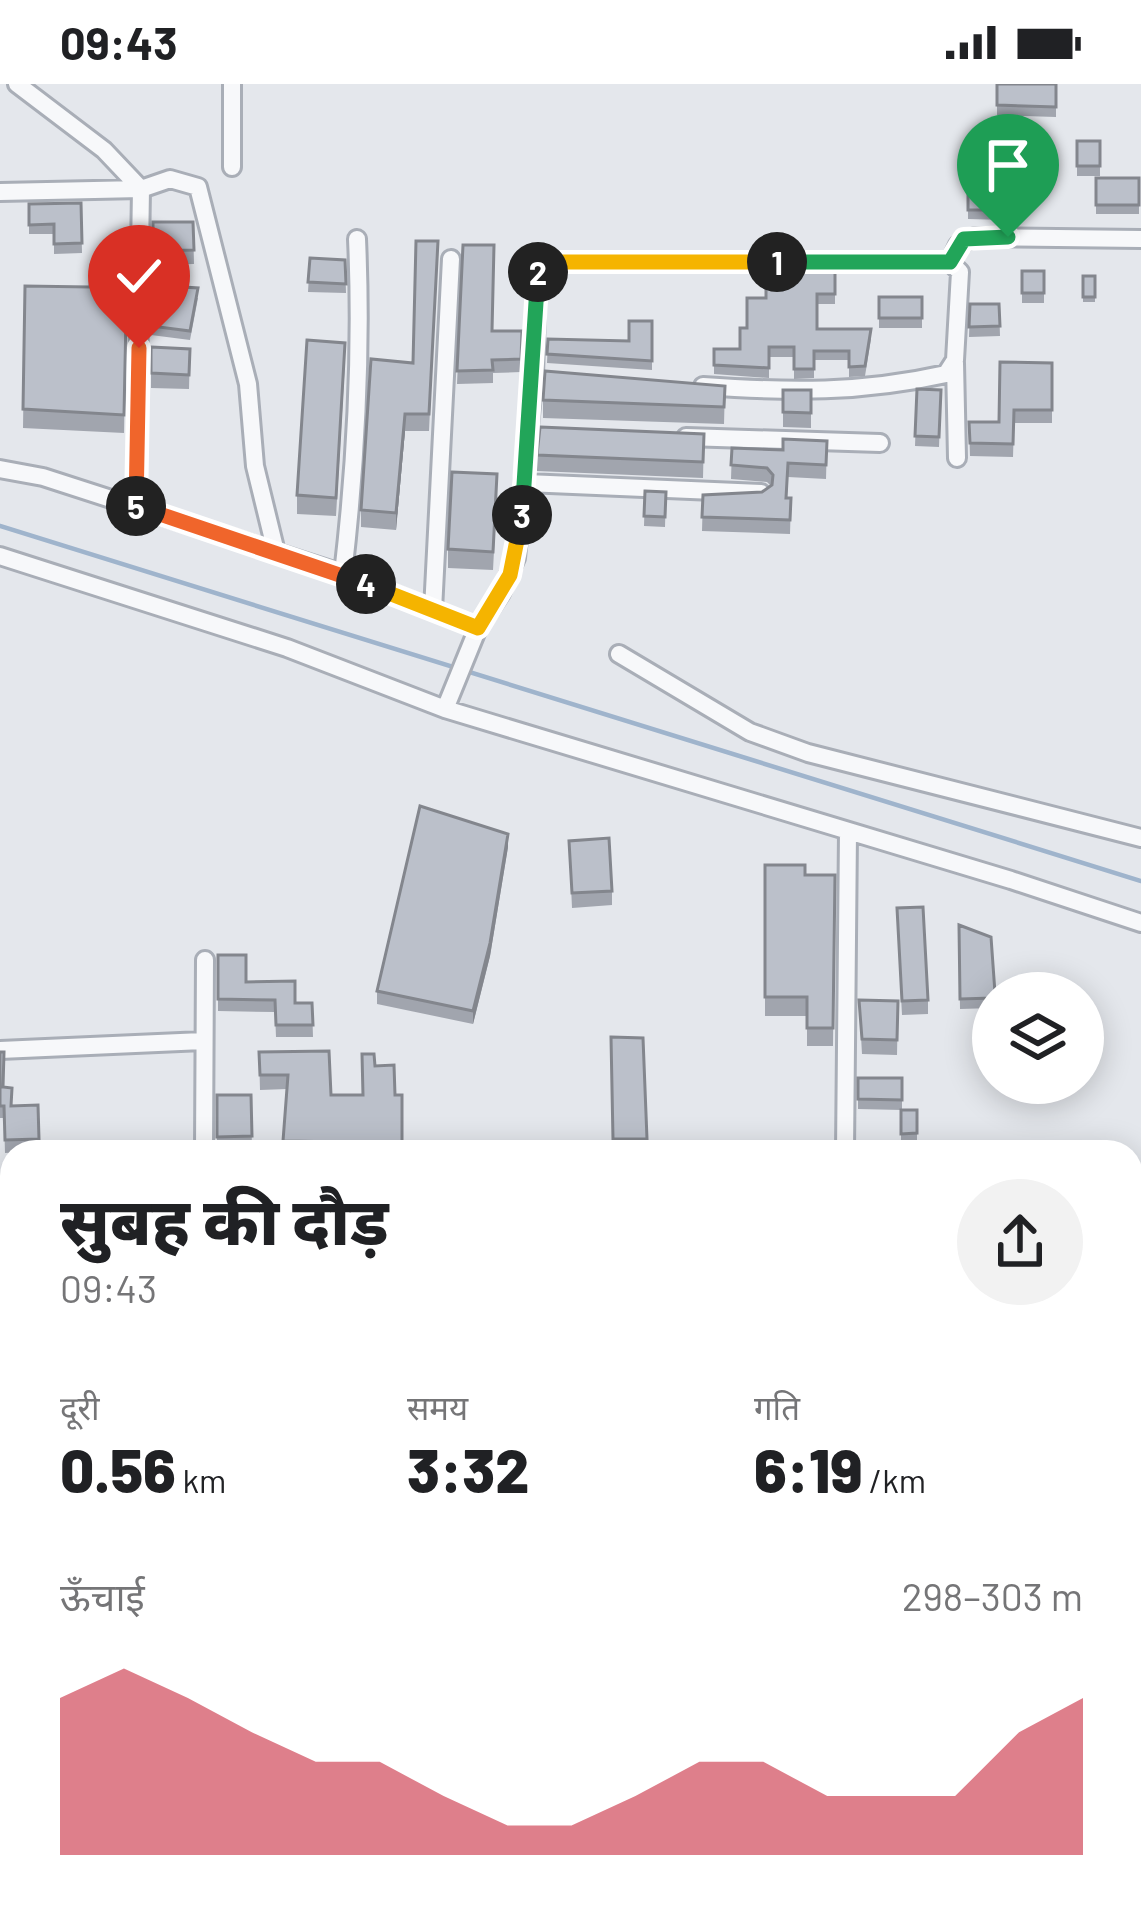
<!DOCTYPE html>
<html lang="hi">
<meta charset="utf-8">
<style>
:root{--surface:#fff;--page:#f2f2f2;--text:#202124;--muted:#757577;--accent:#d1495b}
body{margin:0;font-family:Barlow,"Noto Sans Devanagari",sans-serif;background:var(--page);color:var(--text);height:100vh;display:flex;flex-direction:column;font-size:45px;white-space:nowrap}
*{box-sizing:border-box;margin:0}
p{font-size:39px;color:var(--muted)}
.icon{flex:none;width:66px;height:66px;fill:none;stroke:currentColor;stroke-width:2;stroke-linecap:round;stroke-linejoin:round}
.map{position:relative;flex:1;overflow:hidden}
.drawer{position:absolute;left:0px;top:1056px;width:1143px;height:771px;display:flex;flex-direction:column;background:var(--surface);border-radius:36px 36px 0 0;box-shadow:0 6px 30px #0003}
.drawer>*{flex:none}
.fabs{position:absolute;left:972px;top:888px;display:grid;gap:24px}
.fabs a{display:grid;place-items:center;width:132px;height:132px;border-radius:50%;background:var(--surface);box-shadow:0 6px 30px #0003;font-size:60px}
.pin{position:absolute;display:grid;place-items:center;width:102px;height:102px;color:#fff;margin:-123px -51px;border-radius:50% 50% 50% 0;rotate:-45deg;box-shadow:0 0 12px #0007}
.pin .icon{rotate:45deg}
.km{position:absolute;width:60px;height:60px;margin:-30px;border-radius:50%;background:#222;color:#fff;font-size:33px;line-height:60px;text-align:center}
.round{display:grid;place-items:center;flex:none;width:126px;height:126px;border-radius:63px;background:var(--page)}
.overview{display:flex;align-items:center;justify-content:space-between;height:204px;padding:0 60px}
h1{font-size:66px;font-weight:800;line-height:90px}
.stats{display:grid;grid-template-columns:repeat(3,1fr);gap:18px;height:204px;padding:12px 60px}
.stats div{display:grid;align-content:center}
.stats b{font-size:60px;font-weight:800}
.stats small{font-size:33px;font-weight:400}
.stats p{font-size:33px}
.chart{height:336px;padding:24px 60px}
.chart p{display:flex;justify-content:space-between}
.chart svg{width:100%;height:216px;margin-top:12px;fill:var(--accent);opacity:.7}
.status{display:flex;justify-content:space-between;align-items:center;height:84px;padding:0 60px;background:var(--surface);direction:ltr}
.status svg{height:33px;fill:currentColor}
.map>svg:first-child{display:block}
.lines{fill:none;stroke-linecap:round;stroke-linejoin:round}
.stream{stroke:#9fb4cc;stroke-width:4.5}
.minor-casing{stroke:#a9aeb7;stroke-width:22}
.minor{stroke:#f7f8fa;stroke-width:16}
.wall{fill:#a1a5ae}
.shaded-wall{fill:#83868d}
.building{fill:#bbc0ca;stroke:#83868d;stroke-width:3}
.split-1-casing{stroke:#fff;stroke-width:24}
.split-2-casing{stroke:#fff;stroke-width:24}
.split-3-casing{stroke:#fff;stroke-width:24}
.split-4-casing{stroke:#fff;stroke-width:24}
.split-5-casing{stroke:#fff;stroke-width:24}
.split-6-casing{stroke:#fff;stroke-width:24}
.split-1{stroke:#22a559;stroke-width:15}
.split-2{stroke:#f5b400;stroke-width:15}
.split-3{stroke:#22a559;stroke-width:15}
.split-4{stroke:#f5b400;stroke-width:15}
.split-5{stroke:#f0652b;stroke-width:15}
.split-6{stroke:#f0652b;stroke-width:15}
</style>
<div class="status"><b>09:43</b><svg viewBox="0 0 49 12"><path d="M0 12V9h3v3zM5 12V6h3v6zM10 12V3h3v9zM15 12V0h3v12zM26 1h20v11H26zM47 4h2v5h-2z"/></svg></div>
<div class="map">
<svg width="1141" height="1825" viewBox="0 0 1141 1825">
<rect width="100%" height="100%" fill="#e4e7ec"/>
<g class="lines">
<path class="stream" d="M0,442L1141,797"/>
<g class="minor-casing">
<path id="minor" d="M17,0L104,66L141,105L136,423
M232,0V83
M0,108L141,105L170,95L198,103L248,300L255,382L276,468
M950,178L958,161L975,153L1141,155
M955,279L957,374
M703,302C790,308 861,309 946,290L955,276L960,188L950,178
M686,353L880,359
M0,385L43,393L343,490L478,544
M526,399L761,409
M0,472L287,564L445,625L1011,796L1141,839
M343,490C356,379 362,268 357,155
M433,526L451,175
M619,570L750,648L808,669L1141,754
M445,625L478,544L501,509L516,474L534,291L537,197L542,181L554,178H950
M0,966L203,957
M204,1068L205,876
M845,1068L848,748
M0,1121H12
M1131,1313H1141
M0,1343H12
M1140,1441L1141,1487
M0,1493L12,1494
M1131,1559H1141
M1131,1623L1141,1624
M1131,1683H1141
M0,1700H12
M590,1815V1825
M783,1815V1825
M841,1815V1825
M899,1825V1815
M957,1825L958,1815
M1015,1825V1815"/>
</g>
<use href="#minor" class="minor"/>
</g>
<path class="wall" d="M997,0H1056V33L997,31Z
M1077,57H1100V92H1077Z
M994,62H1013V80H994Z
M1096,94H1139V130H1096Z
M968,98H1005V136L968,135Z
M81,119L82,169L54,170V150H29V120Z
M193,138L194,180L153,181V167Z
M438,157L429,347H405L396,446L361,443V426L413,279Z
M463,161L492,247H522L521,288L493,289V299L457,300Z
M310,174L345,176L346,209L308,208Z
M127,183L124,349L23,344L25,202L90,203Z
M1022,187H1044V219H1022Z
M835,188V220H817V245L871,255L865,292L849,293V276H814V294L794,295V273H769V294L714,290V265H740L747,244L766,214Z
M1083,192H1095V218H1083Z
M152,201L198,214L190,256L151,251Z
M879,213H922V244H879Z
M970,220H999L1000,252L969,253Z
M652,237V286L547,279L548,255L629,257Z
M151,263L190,265L189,305L151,304Z
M345,278L336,432L297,430V411Z
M1052,279V339H1014L1013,373L970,372L969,338H999Z
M725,302L724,340L543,334V316Z
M917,305L941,306L939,363L915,362Z
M783,306H811V344L783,343Z
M704,350L703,394L537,387V371Z
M827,357L826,395L788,393L787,414H791L790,450L702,447L703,411L762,408L771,402L767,398L731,395L732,364L783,366Z
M645,407L666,408L665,443L644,442Z
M497,409L493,486L448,484V465Z
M569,757L612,807V821L572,824Z
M508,763L490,872L473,940L377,920V907Z
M765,781L805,791H835L833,962H807V932H765Z
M897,838L928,916V930L902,931Z
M959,841L993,909V924L960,925Z
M218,871L246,898L295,919H312L313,953H276L275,928L218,927Z
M859,916L898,917L897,971L862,970Z
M611,953L643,954L647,1065H613Z
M0,968L3,1003L12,1022L38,1021L39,1067L5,1069L4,1034H0Z
M259,968L331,1011H362L375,982L395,1011H402V1068H283L287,1005L260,1006Z
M858,994H902V1026L858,1025Z
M1004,999H1027V1007H1004Z
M217,1011H251L252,1067H217Z
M901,1026H917V1059H901Z
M1131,1120L1139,1153H1141V1225H1135V1182H1131Z
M0,1185H12V1220H0Z
M0,1292H6L7,1330L0,1331Z
M1131,1347H1141V1378H1131Z
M0,1455H12V1483L0,1480Z
M1131,1571H1138V1602H1131Z
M1131,1714H1139V1748H1131Z"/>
<path class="shaded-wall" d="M405,330V347L396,446V429Z
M508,750V763L490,872L473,940V927Z
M4,1673V1687L0,1689V1674Z"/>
<path class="building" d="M997,0H1056V23L997,21Z
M1077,57H1100V82H1077Z
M994,62H1013V75H994Z
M1096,94H1139V121H1096Z
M968,98H1005V126H968Z
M81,119L82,159L54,160V140L29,141V120Z
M153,138H193L194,166L153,167Z
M416,157H438L429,330H405L396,429L361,426L371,275L413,279Z
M463,161H494L492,247H522L521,275L492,276L493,286L457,287Z
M310,174L345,176L346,200L308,198Z
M91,181L127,183L124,331L23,325L25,202L90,203Z
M1022,187H1044V209H1022Z
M766,188H835V210H817V245H871L865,282L849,283V267H814V285H794V263H769V284L714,281V265H740V244H747V214H766Z
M1083,192H1095V213H1083Z
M152,201L198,204L190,247L151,242Z
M879,213H922V234H879Z
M970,220H999L1000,242L969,243Z
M629,237H652V277L547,270L548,255L629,257Z
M307,256L345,259L336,414L297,411Z
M151,263L190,265L189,291L151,289Z
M1000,278L1052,279V326H1014L1013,360L970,359L969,338H999Z
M545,287L725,302L724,323L543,316Z
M917,305L941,306L939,353L915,352Z
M783,306H811V329L783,328Z
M540,343L704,350L703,378L537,371Z
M783,355L827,357L826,381L788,379L786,414H791L790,436L702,433L703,411L762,408L772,401L773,391L767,384L731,381L732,364L783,366Z
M452,388L497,390L493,468L448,465Z
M645,407L666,408L665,433L644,432Z
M420,722L508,750L490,859L473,927L377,907Z
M609,754L612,807L572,809L569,757Z
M765,781H805V791H835L833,944H807V913H765Z
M923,823L928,916L902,917L897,824Z
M959,841L991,853L995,909H993V914L960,915Z
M218,871H246V898L295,897V919H312L313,941H276L275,916L218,915Z
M859,916L898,917L897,956L862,955Z
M611,953L643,954L647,1055H613Z
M329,967L331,1011H363L362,970H374L375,982L394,981L395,1011H402V1058H388L387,1068H343L344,1058L283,1057L288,991H260L259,968Z
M0,968H4L3,1003L12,1004L11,1022L38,1021L39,1055L5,1056L4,1022H0Z
M858,994H902V1016L858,1015Z
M217,1011H251L252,1052L217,1053Z
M901,1026H917V1049L901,1050Z
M1131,1120H1139L1141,1216H1135V1173H1131Z
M0,1185H12V1211L0,1210Z
M0,1292H6L7,1321L0,1322Z
M1131,1347H1141V1369H1131Z
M0,1455H12V1472L0,1469Z
M1131,1571H1138V1593H1131Z
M0,1572H5L3,1603L0,1602Z
M0,1627H4V1673L0,1674Z
M1131,1714H1139V1738H1131Z
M394,1815H562L563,1825H393Z
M603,1815H632V1825H602Z
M687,1815H720V1825H687Z
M793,1815H829L830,1821L833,1825H791Z
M853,1815H876V1825H849Z
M969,1815H988V1823H967Z"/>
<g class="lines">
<g class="split-1-casing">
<path id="split-1" d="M777,178H950L964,155L1008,153"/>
</g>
<g class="split-2-casing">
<path id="split-2" d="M538,188L544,179L554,178H777"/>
</g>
<g class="split-3-casing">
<path id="split-3" d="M522,431L538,188"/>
</g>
<g class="split-4-casing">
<path id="split-4" d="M366,500L478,544L510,491L522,431"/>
</g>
<g class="split-5-casing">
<path id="split-5" d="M136,422L366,500"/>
</g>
<g class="split-6-casing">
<path id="split-6" d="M136,422L139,264"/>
</g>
<use href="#split-1" class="split-1"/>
<use href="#split-2" class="split-2"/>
<use href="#split-3" class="split-3"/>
<use href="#split-4" class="split-4"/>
<use href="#split-5" class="split-5"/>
<use href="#split-6" class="split-6"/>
</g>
</svg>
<div class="fabs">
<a><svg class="icon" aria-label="layers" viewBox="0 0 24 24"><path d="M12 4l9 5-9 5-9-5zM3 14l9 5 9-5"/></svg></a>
</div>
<div class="pin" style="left:1008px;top:153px;background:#1e9e55"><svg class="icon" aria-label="arrive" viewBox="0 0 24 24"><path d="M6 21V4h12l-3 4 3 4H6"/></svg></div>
<div class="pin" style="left:139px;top:264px;background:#d93025"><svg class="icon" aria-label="check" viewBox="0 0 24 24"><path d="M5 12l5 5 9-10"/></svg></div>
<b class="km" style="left:777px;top:178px">1</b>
<b class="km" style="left:538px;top:188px">2</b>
<b class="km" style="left:522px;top:431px">3</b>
<b class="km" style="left:366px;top:500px">4</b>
<b class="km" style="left:136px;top:422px">5</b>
<section class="drawer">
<div class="overview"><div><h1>सुबह की दौड़</h1><p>09:43</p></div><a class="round"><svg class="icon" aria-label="share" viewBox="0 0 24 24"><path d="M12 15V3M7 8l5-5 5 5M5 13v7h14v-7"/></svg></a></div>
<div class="stats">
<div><p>दूरी</p><b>0.56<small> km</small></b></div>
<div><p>समय</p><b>3:32</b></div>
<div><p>गति</p><b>6:19<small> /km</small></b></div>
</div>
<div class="chart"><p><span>ऊँचाई</span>298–303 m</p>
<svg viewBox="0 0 160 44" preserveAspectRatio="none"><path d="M0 44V12L10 6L20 12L30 19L40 25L50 25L60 32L70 38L80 38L90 32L100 25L110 25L120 32L130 32L140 32L150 19L160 12V44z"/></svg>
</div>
</section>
</div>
